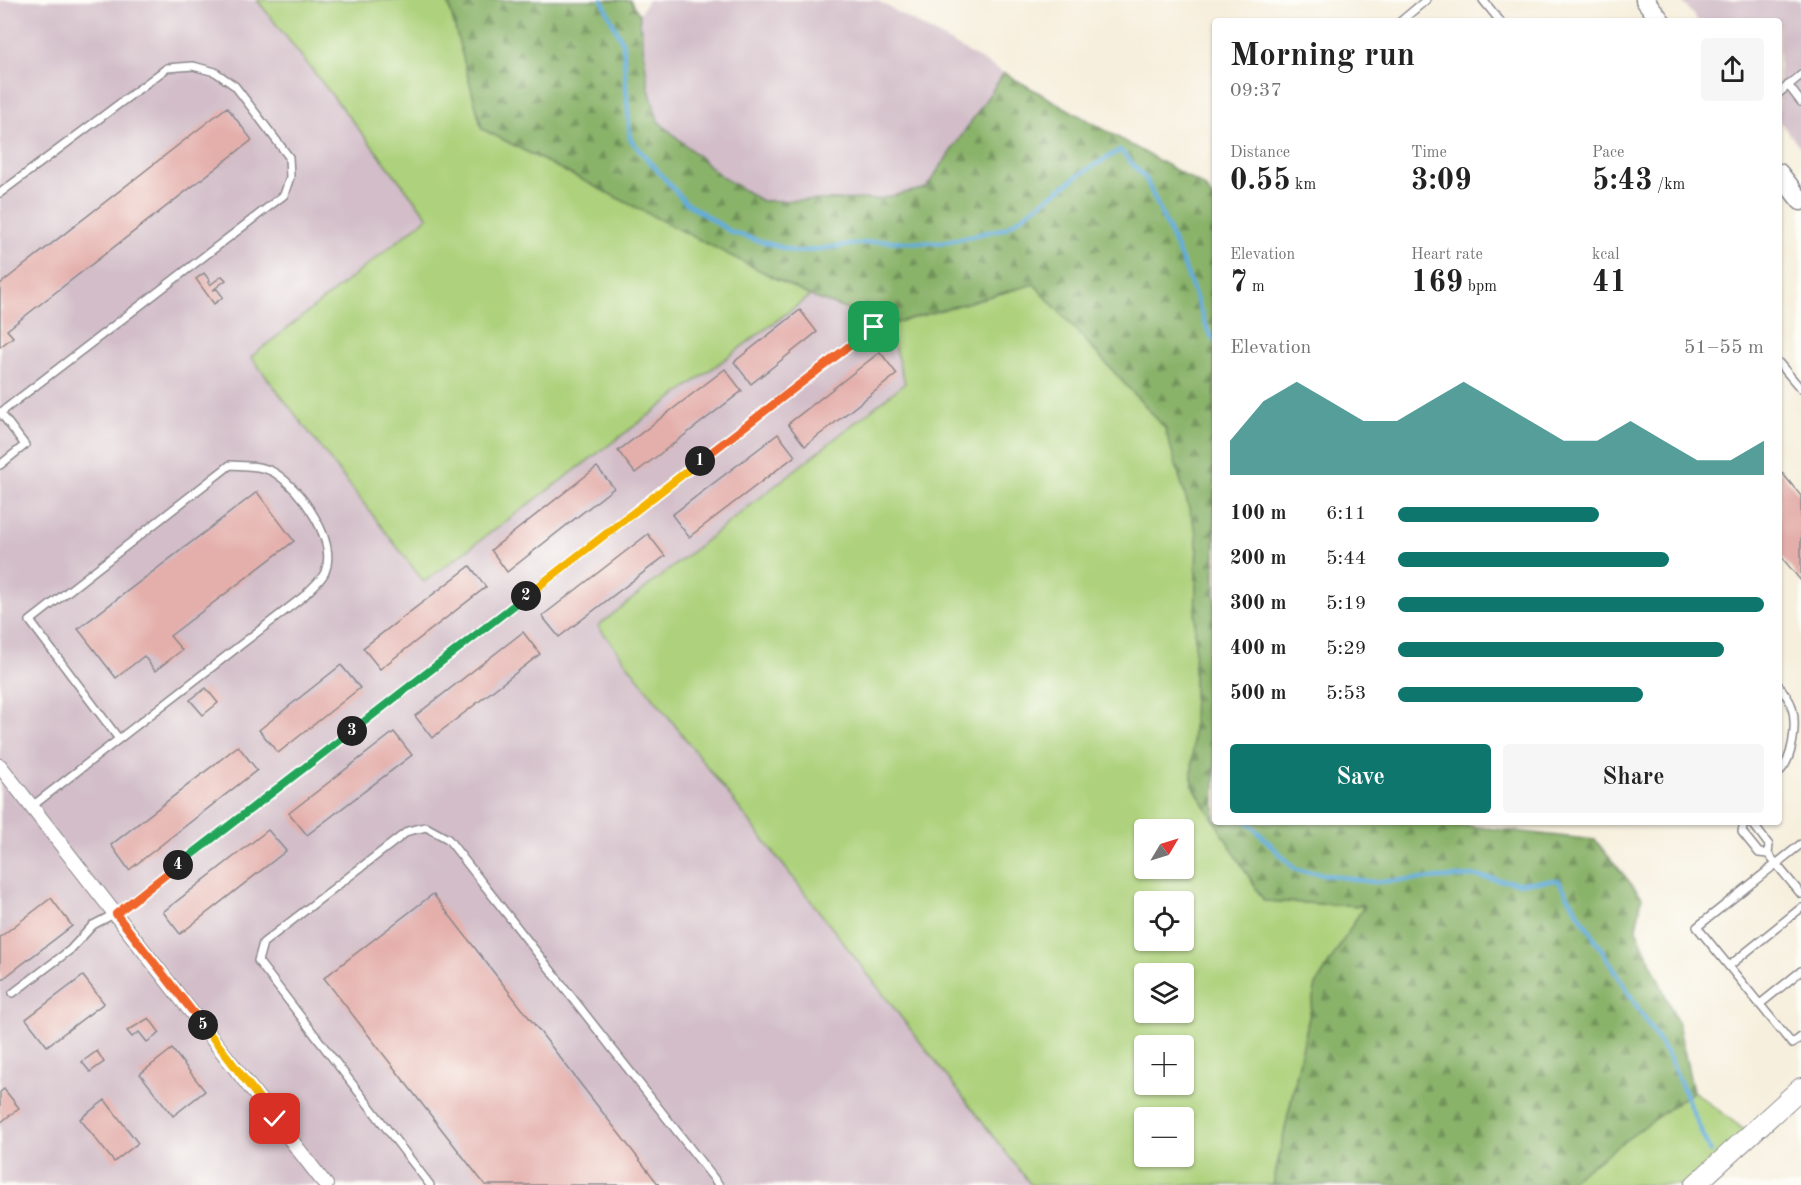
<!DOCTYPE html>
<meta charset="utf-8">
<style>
:root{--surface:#fff;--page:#f6f6f6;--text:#222;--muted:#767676;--accent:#0f766e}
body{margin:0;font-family:"Old Standard TT",serif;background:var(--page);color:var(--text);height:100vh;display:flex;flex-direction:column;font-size:22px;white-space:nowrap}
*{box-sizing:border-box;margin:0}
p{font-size:20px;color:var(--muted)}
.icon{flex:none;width:33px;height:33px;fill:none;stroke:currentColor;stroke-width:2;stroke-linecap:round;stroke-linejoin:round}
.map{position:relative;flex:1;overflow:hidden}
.drawer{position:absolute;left:1212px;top:18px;width:570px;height:807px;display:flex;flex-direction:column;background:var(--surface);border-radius:6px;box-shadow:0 2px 4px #0004}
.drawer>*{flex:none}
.needle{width:39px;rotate:52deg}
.controls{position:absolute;left:1134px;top:819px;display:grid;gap:12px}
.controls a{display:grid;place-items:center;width:60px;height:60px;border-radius:6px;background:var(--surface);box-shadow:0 2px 4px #0004;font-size:30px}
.pin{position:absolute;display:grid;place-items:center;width:51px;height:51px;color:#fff;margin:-26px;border-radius:12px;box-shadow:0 3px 9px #0006}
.km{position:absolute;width:30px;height:30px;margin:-15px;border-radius:50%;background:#222;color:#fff;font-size:16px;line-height:30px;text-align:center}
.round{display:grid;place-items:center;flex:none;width:63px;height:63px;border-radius:6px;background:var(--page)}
.headline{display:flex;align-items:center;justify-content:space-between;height:102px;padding:0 18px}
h1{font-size:33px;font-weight:800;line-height:45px}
.stats{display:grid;grid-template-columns:repeat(3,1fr);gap:9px;height:102px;padding:6px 18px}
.stats div{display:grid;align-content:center}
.stats b{font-size:30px;font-weight:800}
.stats small{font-size:16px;font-weight:400}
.stats p{font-size:16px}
.chart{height:168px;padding:12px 18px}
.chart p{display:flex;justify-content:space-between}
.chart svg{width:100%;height:108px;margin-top:6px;fill:var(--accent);opacity:.7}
.action{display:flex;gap:12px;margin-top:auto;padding:12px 18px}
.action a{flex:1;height:69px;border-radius:6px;background:var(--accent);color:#fff;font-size:24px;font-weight:800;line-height:69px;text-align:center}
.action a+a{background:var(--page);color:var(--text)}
ul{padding:0 18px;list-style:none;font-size:20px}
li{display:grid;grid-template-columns:96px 72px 1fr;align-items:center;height:45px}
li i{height:15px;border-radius:8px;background:var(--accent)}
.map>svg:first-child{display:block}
.industrial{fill:#d2bdc8}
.grass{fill:#add17b;stroke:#687a5b;stroke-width:1.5;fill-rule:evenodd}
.forest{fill:url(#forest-firs);stroke:#566a53;stroke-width:1.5}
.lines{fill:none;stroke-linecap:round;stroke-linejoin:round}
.stream{stroke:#63addb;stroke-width:4.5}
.building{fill:#e4afab}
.service-casing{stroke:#8c888c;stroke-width:10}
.minor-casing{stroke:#8c888c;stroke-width:16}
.tertiary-casing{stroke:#8c888c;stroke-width:21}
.secondary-casing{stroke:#8c888c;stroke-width:22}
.service{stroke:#fff;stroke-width:7}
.minor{stroke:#fff;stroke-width:14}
.tertiary{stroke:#fff;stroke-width:18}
.secondary{stroke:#fff;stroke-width:20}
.split-1-casing{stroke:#fff;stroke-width:12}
.split-2-casing{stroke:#fff;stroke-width:12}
.split-3-casing{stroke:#fff;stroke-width:12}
.split-4-casing{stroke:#fff;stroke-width:12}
.split-5-casing{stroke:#fff;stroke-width:12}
.split-6-casing{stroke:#fff;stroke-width:12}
.split-1{stroke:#f0652b;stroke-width:8}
.split-2{stroke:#f5b400;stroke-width:8}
.split-3{stroke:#22a559;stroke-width:8}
.split-4{stroke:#22a559;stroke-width:8}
.split-5{stroke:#f0652b;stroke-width:8}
.split-6{stroke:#f5b400;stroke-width:8}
</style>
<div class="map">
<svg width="1801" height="1185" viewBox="0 0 1801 1185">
<defs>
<pattern id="forest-firs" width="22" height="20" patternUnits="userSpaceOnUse" patternTransform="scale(1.5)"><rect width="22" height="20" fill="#8ab36b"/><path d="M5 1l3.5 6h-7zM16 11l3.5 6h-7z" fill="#709159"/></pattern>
</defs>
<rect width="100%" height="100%" fill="#fdfcf7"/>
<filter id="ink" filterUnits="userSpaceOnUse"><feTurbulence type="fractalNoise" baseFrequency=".0167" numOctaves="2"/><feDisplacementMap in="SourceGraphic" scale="12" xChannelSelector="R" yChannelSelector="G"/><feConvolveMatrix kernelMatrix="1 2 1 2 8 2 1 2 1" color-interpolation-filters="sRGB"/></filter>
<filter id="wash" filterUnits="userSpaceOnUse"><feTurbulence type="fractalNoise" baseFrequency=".008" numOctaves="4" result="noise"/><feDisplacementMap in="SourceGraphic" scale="24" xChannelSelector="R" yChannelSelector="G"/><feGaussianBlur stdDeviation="1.35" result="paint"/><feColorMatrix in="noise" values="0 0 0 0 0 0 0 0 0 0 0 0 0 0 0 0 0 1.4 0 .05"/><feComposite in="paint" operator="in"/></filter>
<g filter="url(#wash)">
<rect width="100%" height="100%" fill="#f6efdd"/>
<path class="industrial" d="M0,0H257L428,217L251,357L424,582L810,296L888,325L905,383L598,626L1031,1185H0Z
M648,0H876L1004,73L926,188L878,199L762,201L722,177L658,121L648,85L639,14Z
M1681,0H1801V148L1779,121V21H1698Z"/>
<path class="grass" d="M257,0H443L449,5L482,129L810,296L424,582L251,357L428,217Z
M1034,284L1165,428L1197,535L1192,784L1264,901L1364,906L1316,985L1273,1185H1031L598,626L905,383L888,325ZM1144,830H1184V868H1144ZM1144,902H1184V940H1144ZM1144,974H1184V1012H1144ZM1144,1046H1184V1084H1144ZM1144,1118H1184V1156H1144Z
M1693,1091L1759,1141L1703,1185H1564Z"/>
<path class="forest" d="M443,0H630L639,14L648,85L658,121L722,177L762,201L878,199L926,188L1004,73L1204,186L1215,201V822L1192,784L1197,535L1165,428L1034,284L888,325L810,296L482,129L449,5Z
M1215,822H1432L1595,840L1642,897L1636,929L1678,1024L1693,1091L1564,1185H1273L1316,985L1364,906L1264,901Z"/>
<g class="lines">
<path class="stream" d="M602,0L623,44L630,139L685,202L731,232L796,252L880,241L940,243L1006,228L1082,173L1120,150L1146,179L1183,263L1208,331L1215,341
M1248,822L1296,870L1373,882L1474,876L1519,883L1558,880L1670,1059L1710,1152"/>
</g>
<g id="blocks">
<path class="building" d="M227,107L252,140L7,330L13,337L0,347V284Z
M204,273L210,281L208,282L210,285L222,276L226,280L213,290L217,289L223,297L214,304L196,279Z
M800,310L817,332L751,384L734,362Z
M880,352L897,374L805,446L788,424Z
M725,369L742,391L635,473L618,451Z
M778,434L795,456L689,537L672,515Z
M597,467L614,488L507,572L491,550Z
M1779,469L1801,496V581L1779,554Z
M257,492L294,541L170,636L182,650L155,671L144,656L116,678L78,629Z
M648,534L665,556L559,637L542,616Z
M470,566L486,587L380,669L363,648Z
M523,632L540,654L432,738L415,716Z
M341,665L360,688L278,753L259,730Z
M206,688L218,703L203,715L190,700Z
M394,732L412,755L307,835L289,813Z
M238,746L257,770L129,870L111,845Z
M268,830L286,851L180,934L163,912Z
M433,894L659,1185H485L324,978Z
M51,898L72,926L0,981V937Z
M83,976L104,1003L47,1046L26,1019Z
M149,1018L160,1033L147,1042L139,1032L132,1037L127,1031Z
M172,1049L205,1091L173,1116L140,1074Z
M97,1051L104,1062L90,1072L82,1062Z
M4,1089L19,1108L0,1123V1092Z
M105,1100L138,1143L114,1162L80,1119Z"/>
</g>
</g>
<g filter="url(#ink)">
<use href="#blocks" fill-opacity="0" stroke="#8c888c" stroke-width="1.5"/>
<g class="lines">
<g class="service-casing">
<path id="service" d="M1483,0L1500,21
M1401,21L1426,0
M1788,85L1801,102
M1779,93L1801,75
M0,193L167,68L193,66L215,72L235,86L289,157L290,177L284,195L0,413
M1779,363L1801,389
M0,412L25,445L0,465
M1779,686C1784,693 1790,699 1792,707C1797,725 1793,760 1779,772
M31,807L304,596C310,589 322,580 325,572C338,540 300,489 275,473C262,465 245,466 230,465L30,621L119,739
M1743,822L1753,824L1769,845L1768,854L1801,894
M1744,823L1742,832L1759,853L1768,854
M1801,844L1697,927L1792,1044L1801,1037
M1729,966L1801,908
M13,993L70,950L93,925L116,913L874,327
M1760,1004L1801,971
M430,1185L258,961L263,943L408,831L426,827L448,839L719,1185"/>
</g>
<g class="minor-casing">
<path id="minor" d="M0,766L326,1185"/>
</g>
<g class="tertiary-casing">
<path id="tertiary" d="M1645,0L1661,21
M1779,173L1801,201"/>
</g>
<g class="secondary-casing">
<path id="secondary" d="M1695,1185L1801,1088"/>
</g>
<use href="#service" class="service"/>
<use href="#minor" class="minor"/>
<use href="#tertiary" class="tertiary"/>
<use href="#secondary" class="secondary"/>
</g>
</g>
<g class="lines" filter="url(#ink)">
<g class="split-1-casing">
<path id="split-1" d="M700,461L874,327"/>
</g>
<g class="split-2-casing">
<path id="split-2" d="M526,596L700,461"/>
</g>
<g class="split-3-casing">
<path id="split-3" d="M352,731L526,596"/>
</g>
<g class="split-4-casing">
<path id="split-4" d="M178,865L352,731"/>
</g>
<g class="split-5-casing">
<path id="split-5" d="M178,865L116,914L203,1025"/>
</g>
<g class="split-6-casing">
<path id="split-6" d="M203,1025L275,1119"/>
</g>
<use href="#split-1" class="split-1"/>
<use href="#split-2" class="split-2"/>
<use href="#split-3" class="split-3"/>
<use href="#split-4" class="split-4"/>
<use href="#split-5" class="split-5"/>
<use href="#split-6" class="split-6"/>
</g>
</svg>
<div class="controls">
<a><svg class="needle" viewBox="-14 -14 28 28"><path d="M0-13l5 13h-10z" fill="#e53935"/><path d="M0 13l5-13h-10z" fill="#767676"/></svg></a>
<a><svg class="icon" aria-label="locate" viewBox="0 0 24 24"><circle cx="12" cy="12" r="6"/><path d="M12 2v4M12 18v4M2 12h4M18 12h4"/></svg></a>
<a><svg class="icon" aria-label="layers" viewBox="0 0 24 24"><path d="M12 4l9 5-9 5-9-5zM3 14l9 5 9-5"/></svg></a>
<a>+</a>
<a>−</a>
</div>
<div class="pin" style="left:874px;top:327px;background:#1e9e55"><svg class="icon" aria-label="arrive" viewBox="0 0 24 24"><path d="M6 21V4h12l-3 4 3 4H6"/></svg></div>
<div class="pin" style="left:275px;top:1119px;background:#d93025"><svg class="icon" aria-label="check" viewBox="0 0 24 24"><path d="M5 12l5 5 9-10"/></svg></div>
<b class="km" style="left:700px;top:461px">1</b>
<b class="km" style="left:526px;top:596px">2</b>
<b class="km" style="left:352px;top:731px">3</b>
<b class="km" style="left:178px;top:865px">4</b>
<b class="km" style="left:203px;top:1025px">5</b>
<section class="drawer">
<div class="headline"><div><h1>Morning run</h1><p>09:37</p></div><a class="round"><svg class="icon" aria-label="share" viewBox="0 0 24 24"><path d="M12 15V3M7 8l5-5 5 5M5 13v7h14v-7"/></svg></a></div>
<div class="stats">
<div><p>Distance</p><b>0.55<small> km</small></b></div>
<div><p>Time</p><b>3:09</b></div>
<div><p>Pace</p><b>5:43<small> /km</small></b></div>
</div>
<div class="stats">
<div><p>Elevation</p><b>7<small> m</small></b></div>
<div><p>Heart rate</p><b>169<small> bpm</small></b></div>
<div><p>kcal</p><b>41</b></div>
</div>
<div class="chart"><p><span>Elevation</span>51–55 m</p>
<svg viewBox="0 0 160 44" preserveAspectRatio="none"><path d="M0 44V30L10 14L20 6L30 14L40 22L50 22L60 14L70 6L80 14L90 22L100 30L110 30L120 22L130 30L140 38L150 38L160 30V44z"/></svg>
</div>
<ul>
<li><b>100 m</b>6:11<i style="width:55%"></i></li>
<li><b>200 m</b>5:44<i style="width:74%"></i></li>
<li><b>300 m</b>5:19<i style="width:100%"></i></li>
<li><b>400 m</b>5:29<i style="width:89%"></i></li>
<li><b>500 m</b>5:53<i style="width:67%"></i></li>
</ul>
<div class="action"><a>Save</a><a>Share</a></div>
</section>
</div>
